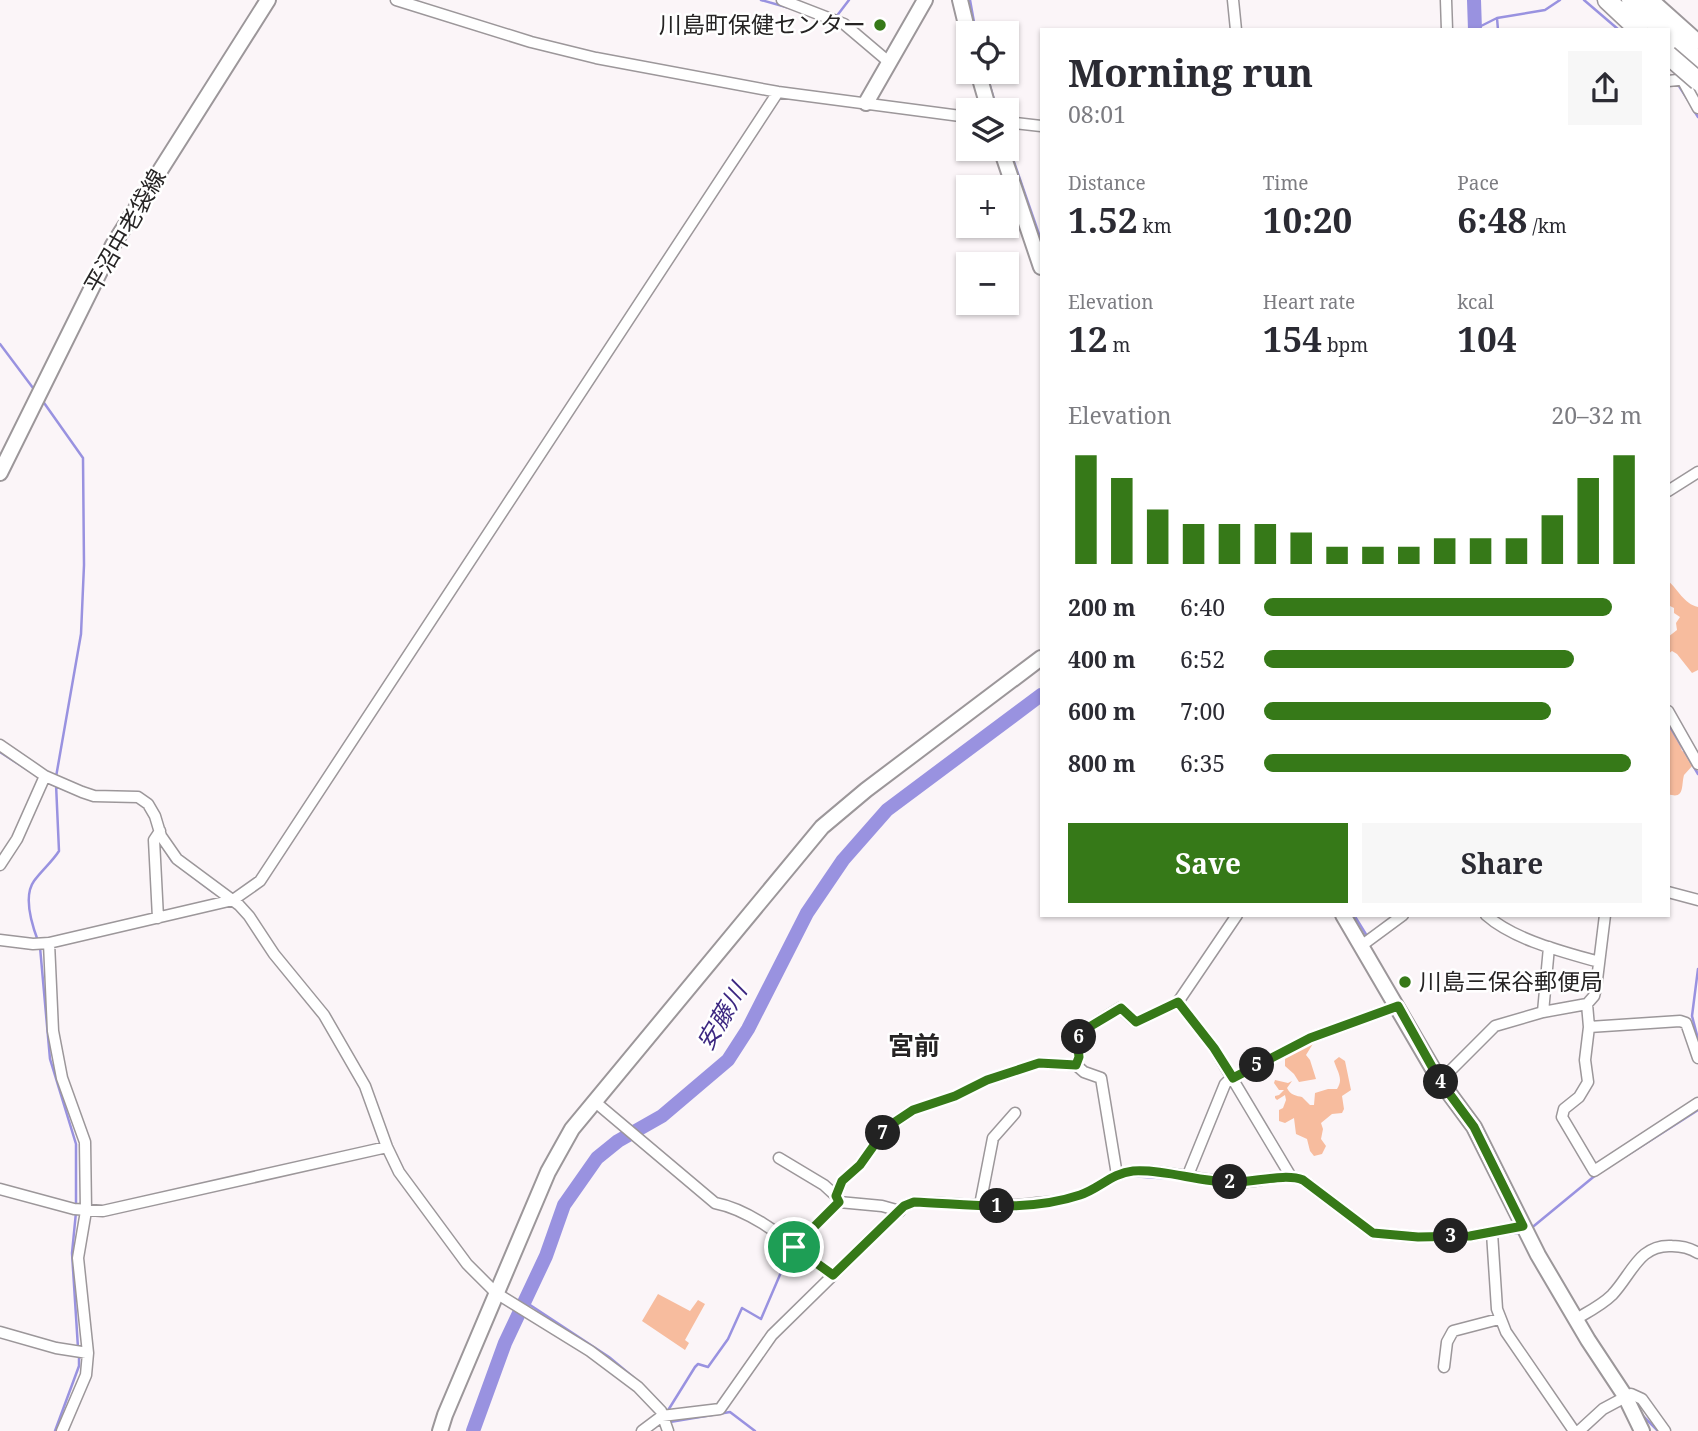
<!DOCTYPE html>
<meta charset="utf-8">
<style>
:root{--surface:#fff;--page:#f7f7f7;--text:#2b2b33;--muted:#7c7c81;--accent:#367918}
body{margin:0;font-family:"Noto Serif","Noto Sans JP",serif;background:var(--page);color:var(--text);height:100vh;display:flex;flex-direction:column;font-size:26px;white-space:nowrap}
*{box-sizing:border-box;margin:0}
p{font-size:23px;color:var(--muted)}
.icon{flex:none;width:38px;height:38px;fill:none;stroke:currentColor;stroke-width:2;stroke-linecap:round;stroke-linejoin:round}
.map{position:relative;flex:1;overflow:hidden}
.panel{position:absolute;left:1040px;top:28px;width:630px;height:889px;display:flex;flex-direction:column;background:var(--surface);border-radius:0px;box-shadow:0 2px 5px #0004}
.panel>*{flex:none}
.tools{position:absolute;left:956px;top:21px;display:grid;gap:14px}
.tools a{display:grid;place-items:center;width:63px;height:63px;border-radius:0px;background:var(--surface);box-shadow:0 2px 5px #0004;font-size:35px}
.pin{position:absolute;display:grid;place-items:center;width:60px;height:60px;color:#fff;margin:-30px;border:4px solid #fff;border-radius:50%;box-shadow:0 2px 7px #0007}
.km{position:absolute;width:35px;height:35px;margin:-18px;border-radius:50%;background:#222;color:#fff;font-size:19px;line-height:35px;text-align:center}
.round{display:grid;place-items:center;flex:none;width:74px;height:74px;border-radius:0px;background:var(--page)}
.head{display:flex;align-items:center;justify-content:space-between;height:119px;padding:0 28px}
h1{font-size:38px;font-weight:700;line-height:52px}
.metrics{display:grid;grid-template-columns:repeat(3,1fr);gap:10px;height:119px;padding:7px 28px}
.metrics div{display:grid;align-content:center}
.metrics b{font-size:35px;font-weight:700}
.metrics small{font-size:19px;font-weight:400}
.metrics p{font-size:19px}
.chart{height:196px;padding:14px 28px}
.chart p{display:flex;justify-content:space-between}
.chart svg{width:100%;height:126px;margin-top:7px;stroke:var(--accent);stroke-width:6}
.cta{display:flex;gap:14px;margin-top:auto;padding:14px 28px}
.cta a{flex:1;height:80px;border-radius:0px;background:var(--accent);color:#fff;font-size:28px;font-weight:700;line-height:80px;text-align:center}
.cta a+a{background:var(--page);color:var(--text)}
ul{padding:0 28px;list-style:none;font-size:23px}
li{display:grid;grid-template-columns:112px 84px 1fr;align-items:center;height:52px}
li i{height:18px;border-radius:9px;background:var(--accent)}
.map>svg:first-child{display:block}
.green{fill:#f7bc9e}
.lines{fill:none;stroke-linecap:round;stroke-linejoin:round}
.stream{stroke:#9992e0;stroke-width:2.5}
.river{stroke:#9992e0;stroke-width:14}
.street-casing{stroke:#9c979a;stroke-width:13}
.secondary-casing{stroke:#9c979a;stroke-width:18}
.highway-casing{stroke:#9c979a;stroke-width:21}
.street{stroke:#fff;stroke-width:10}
.secondary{stroke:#fff;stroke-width:14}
.highway{stroke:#fff;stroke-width:18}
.highway-bridge-casing{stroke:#9c979a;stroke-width:21;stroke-linecap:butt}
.highway-bridge{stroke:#fff;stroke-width:18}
.route-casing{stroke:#fff;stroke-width:14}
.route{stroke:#367918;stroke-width:9}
.poi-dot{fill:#367918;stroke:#fff;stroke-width:2.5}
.labels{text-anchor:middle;stroke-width:5;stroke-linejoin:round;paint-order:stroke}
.poi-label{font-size:23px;fill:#262424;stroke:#fff;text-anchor:end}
.street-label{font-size:23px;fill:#262424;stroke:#fff}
.water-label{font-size:24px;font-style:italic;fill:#3c2781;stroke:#fff}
.quarter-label{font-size:26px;font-weight:bold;fill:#262424;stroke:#fff}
</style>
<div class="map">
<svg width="1698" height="1431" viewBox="0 0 1698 1431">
<rect width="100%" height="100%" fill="#fbf5f8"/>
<path class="green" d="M1668,581C1678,589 1684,604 1698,607V670L1692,673L1677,654L1672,651L1668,654V637L1677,630L1676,623L1680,617L1674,613V608L1668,605Z
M1668,721L1676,732L1682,751L1688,753L1694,764L1684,775C1681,786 1685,800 1668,794Z
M1312,1040L1314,1042L1306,1055L1310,1060L1316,1079L1299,1082L1294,1074L1285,1066V1055Z
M1339,1057L1345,1061L1351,1090L1342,1096L1344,1109L1342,1113L1332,1114L1321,1123L1323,1129L1321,1139L1326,1146L1322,1154L1314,1156L1310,1151L1307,1139L1296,1134L1294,1118L1285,1123L1279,1121V1110L1283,1108L1286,1100L1285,1095L1277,1100L1275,1098V1096L1279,1095L1284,1090H1279L1274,1083L1275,1080L1288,1083L1292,1081L1287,1088C1290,1095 1297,1096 1302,1097L1310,1105H1314L1315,1093L1328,1089H1337C1344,1079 1337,1071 1334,1061Z
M658,1294L690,1311L698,1300L705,1304L685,1340L689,1343L685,1350L642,1321Z"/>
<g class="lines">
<path class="stream" d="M761,0L793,9
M970,0L976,33
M1584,0L1619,30
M836,17L849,0
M1497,18L1498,30
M1475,29L1497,18L1545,10L1560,0
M986,72L997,110
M1677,83L1688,100
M1693,109L1698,117
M1006,139L1041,240
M0,344L36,392
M42,400L83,458L84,565L81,634L56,777
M1668,723L1698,774
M0,752L34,774
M49,783L68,791
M162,845L172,861L213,892
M1354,915L1367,936
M38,941C32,925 23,896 34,881C42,870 52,862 59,851L56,784
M40,947L50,1059L76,1144V1205
M1698,969L1692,1016L1698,1039
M1626,1156L1698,1110
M1131,1176L1173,1179
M1203,1184L1235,1187
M1262,1184L1284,1182
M76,1212L72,1253L78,1348
M1529,1230L1597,1174
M1499,1235L1520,1233
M1377,1238L1405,1241
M524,1301L609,1357L633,1377
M646,1389L661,1404
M667,1412L695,1367L698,1364L708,1367L728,1339L742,1308L761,1319L791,1249
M1641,1414L1658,1431
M670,1422L730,1412L755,1431
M1630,1422L1634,1431
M55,1431L79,1366V1355"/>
<path class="river" d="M1474,0L1475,30
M473,1431L505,1343L546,1256L564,1205L597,1158L618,1141L662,1116L728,1060L748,1029L807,913L843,860L887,810L1041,695"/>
<g class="street-casing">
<path id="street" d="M396,0L531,42L596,58L778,92L968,117
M782,0L844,24L890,63
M1233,0L1236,30
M1446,0L1447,30
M1682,79L1698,108
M1668,81L1687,79
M1006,122L1041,126
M1668,491L1698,472
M1668,711L1698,764
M0,745L45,776L82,792L94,796L138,797L148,804L155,816L161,836L177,859L239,905L249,916L274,954L324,1015L365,1086L387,1147L399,1172L467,1264L496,1293L590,1351L638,1387L661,1411L668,1431
M0,865L17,839L45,776
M1668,892L1698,900
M1486,915C1514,940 1564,952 1599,962
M158,918L154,840L160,831
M0,940L33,944L49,943L233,900L260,881L778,92
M49,943L53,1031L62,1078L85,1142L86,1211L78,1258L88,1353L86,1375L62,1431
M1361,946L1403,915
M1178,1002L1237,915
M1587,1004L1589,1027L1585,1060L1588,1082L1579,1097L1564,1109L1562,1117L1594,1171L1698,1103
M1543,1012L1549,947
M1589,1027L1680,1021L1686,1023L1698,1058
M1076,1065L1079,1057L1077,1039L1086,1029L1120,1008L1136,1022L1178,1002L1214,1048L1290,1175
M1440,1081L1495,1026L1543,1012L1587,1004L1594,996L1596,988L1605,915
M594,1101L715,1203C757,1211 798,1250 833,1275
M779,1158L824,1185L836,1196
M1188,1175L1225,1084L1229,1080L1310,1038L1398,1006
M0,1189L74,1209L103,1211L387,1147
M839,1202L836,1196L842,1181L860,1165L882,1134L889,1126L913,1110L955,1096L987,1080L1039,1063L1076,1065L1084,1072L1101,1078L1117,1175
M839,1202L882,1206L900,1211
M980,1205L993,1138L1015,1113
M1492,1233L1497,1309L1506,1332L1574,1431
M794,1247L839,1202
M1576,1319C1588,1312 1602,1305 1612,1295C1632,1274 1639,1244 1672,1246C1682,1246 1690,1248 1698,1253
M0,1332L56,1348L88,1353
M1444,1367L1447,1342L1453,1331L1499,1319
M642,1431L662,1416L720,1409L772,1335L873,1236L904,1206L914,1202C955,1203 996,1209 1037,1203C1051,1202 1066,1200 1080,1195C1099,1189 1112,1173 1133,1171C1169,1169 1204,1183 1240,1182C1260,1182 1285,1172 1303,1180L1373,1233L1417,1237L1470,1236L1523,1226
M1579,1431L1603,1409L1631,1394L1642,1399L1665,1431"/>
</g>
<g class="secondary-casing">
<path id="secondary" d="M960,0L968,33
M1651,0L1698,42
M978,72L989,110
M866,103L925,0
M1001,149L1041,267
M0,473L113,245L268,0
M1343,915L1440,1081L1474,1127L1538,1255L1588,1340L1625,1396L1642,1431
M440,1431L445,1415L548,1172L572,1129L822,827L866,790L1041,658"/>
</g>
<g class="highway-casing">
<path id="highway" d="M1607,0L1639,30
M1631,0L1663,30
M1668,34L1698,61"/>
</g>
<use href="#street" class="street"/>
<use href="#secondary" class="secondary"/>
<use href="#highway" class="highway"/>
<g class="highway-bridge-casing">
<path id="highway-bridge" d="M1668,55L1698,81"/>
</g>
<use href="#highway-bridge" class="highway-bridge"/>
</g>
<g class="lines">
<g class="route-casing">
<path id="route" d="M1178,1002L1214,1048L1233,1078L1310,1038L1398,1006L1440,1081L1474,1127L1523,1226L1470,1236L1418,1237L1373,1233L1303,1180C1286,1173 1255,1182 1234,1182C1201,1183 1167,1169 1133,1171C1112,1173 1099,1189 1080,1195C1026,1213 968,1204 914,1202L904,1206L833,1275L794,1247L839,1202L836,1196L842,1181L860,1165L882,1134L889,1126L913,1110L955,1096L987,1080L1039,1063L1076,1065L1079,1057L1077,1039L1086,1029L1121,1008L1136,1022Z"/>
</g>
<use href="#route" class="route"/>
</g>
<g class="poi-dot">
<circle cx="880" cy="25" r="7"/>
<circle cx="1405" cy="982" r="7"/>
</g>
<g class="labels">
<g class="poi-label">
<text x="866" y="33">川島町保健センター</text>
<text x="1419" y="990" text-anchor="start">川島三保谷郵便局</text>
</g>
<g class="street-label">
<text transform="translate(125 231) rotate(-60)" y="8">平沼中老袋線</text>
</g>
<g class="water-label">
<text transform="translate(722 1017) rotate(-59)" y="8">安藤川</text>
</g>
<g class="quarter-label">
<text x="914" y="1055">宮前</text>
</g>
</g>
</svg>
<div class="tools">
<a><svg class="icon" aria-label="locate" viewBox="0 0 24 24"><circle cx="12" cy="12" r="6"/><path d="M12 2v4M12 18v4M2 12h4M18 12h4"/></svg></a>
<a><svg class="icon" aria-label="layers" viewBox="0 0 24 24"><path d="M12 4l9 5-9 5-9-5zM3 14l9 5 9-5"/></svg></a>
<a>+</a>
<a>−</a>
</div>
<div class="pin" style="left:794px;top:1247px;background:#1e9e55"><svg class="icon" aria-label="arrive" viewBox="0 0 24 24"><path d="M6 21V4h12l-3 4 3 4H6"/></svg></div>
<b class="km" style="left:997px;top:1206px">1</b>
<b class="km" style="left:1230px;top:1182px">2</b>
<b class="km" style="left:1451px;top:1236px">3</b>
<b class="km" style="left:1441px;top:1082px">4</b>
<b class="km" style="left:1257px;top:1065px">5</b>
<b class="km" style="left:1079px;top:1037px">6</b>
<b class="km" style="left:883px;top:1133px">7</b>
<section class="panel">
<div class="head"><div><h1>Morning run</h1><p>08:01</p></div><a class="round"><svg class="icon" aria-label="share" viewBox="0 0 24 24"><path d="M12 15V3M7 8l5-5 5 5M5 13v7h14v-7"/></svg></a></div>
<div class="metrics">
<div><p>Distance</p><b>1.52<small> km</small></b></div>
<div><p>Time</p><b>10:20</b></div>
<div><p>Pace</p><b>6:48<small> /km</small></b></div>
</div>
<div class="metrics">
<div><p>Elevation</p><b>12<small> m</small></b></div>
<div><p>Heart rate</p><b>154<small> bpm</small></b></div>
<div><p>kcal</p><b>104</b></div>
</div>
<div class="chart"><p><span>Elevation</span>20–32 m</p>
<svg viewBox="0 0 160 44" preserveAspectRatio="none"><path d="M5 44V6M15 44V14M25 44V25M35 44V30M45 44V30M55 44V30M65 44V33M75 44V38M85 44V38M95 44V38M105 44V35M115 44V35M125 44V35M135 44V27M145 44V14M155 44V6"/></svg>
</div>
<ul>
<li><b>200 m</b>6:40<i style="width:92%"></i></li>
<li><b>400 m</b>6:52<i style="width:82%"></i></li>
<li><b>600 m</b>7:00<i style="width:76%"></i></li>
<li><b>800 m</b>6:35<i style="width:97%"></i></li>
</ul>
<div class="cta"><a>Save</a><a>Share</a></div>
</section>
</div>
